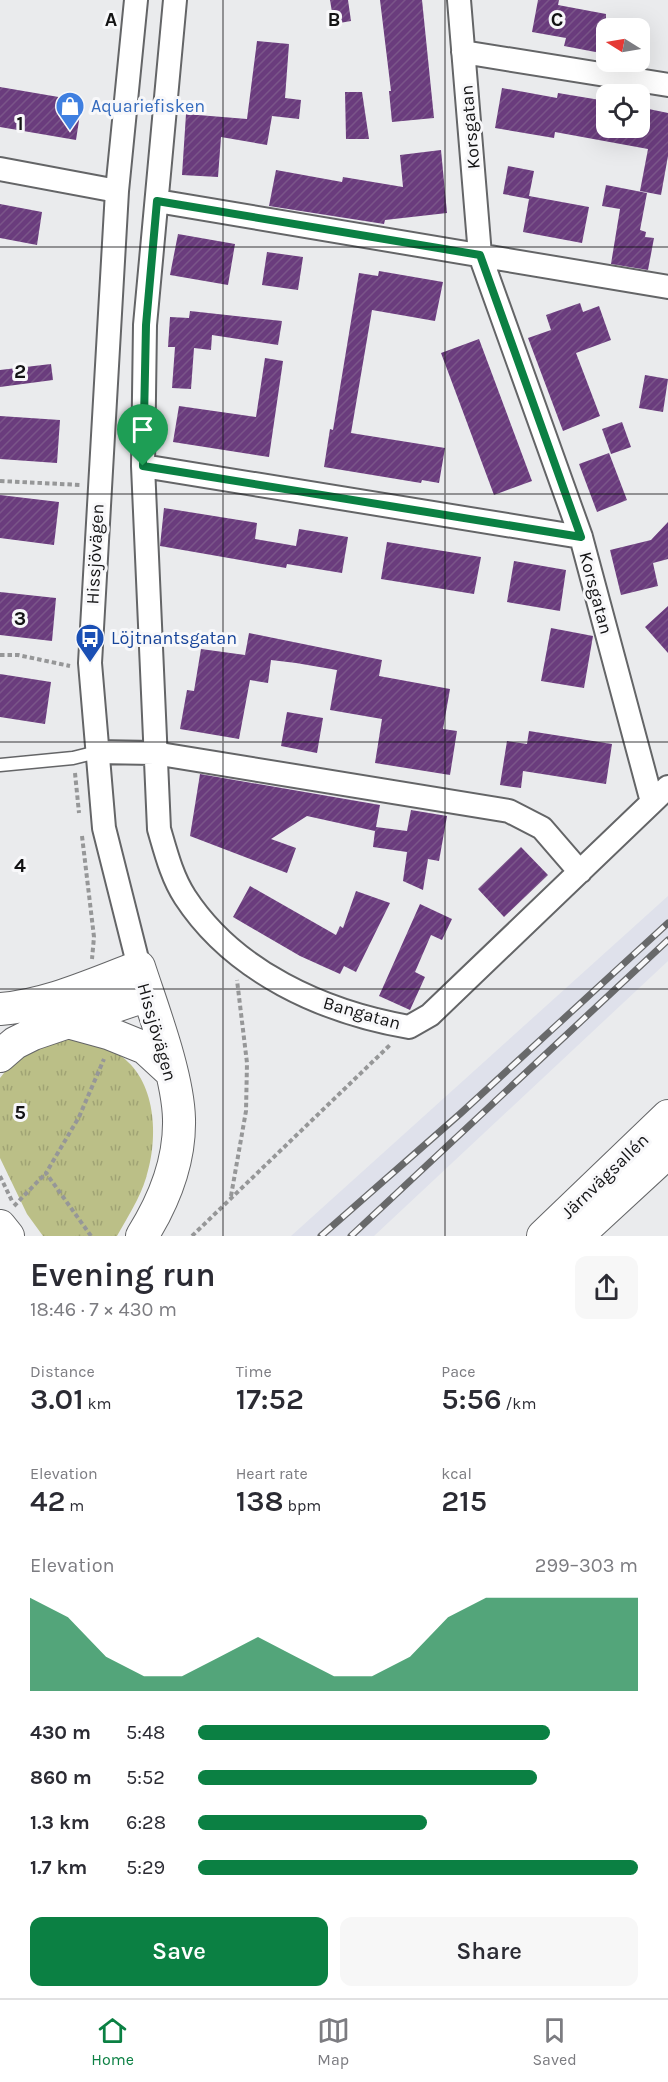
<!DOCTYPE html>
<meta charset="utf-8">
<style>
:root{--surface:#fff;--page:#f7f7f7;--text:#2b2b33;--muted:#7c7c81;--line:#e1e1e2;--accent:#0b8043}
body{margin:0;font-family:Karla,sans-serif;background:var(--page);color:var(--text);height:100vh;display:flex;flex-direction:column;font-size:22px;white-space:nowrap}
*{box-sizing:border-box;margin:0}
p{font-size:20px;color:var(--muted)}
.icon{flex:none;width:33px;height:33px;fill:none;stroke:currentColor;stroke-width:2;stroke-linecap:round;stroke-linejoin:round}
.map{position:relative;height:1236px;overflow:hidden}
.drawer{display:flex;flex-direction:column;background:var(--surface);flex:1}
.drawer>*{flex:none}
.needle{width:39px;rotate:281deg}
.buttons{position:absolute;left:596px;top:18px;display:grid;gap:12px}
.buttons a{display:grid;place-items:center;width:54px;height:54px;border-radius:12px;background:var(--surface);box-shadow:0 6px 24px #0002;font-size:30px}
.pin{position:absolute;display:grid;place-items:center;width:51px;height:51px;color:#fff;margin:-62px -26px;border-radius:50% 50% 50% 0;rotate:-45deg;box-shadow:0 0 6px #0007}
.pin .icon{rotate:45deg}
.round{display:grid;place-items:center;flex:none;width:63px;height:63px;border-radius:12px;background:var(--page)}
.headline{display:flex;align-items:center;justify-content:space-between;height:102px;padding:0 30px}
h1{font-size:33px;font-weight:600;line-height:45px}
.metrics{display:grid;grid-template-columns:repeat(3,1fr);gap:9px;height:102px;padding:6px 30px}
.metrics div{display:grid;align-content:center}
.metrics b{font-size:30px;font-weight:600}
.metrics small{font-size:16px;font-weight:400}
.metrics p{font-size:16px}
.chart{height:168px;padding:12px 30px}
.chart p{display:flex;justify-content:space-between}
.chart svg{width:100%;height:108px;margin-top:6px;fill:var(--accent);opacity:.7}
.cta{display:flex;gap:12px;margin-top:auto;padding:12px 30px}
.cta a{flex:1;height:69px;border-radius:12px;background:var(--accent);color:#fff;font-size:24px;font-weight:600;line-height:69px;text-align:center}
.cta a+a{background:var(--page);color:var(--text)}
ul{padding:0 30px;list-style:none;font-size:20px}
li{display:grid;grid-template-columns:96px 72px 1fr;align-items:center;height:45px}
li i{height:15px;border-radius:8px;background:var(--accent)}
.menu{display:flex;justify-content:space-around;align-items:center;height:84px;border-top:2px solid var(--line);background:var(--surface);font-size:16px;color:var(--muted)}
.menu a{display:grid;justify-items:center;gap:3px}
.menu .on{color:var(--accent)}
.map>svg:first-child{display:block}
.built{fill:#dfe1eb}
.grass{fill:url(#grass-tufts)}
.building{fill:url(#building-hatch)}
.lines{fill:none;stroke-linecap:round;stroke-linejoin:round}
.service-casing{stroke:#646567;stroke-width:15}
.minor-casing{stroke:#646567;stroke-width:26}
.secondary-casing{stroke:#646567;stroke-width:34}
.path{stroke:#969798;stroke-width:4;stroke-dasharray:4.5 3;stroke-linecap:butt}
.service{stroke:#fff;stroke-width:12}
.minor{stroke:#fff;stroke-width:22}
.secondary{stroke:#fff;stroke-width:32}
.rail-casing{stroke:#68696a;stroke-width:7}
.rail{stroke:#f8f8fa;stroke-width:4.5;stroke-dasharray:14;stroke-linecap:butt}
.route-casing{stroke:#fff;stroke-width:12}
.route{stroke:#0b8043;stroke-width:8}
.grid{fill:none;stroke:#131314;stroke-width:1.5;stroke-opacity:0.55}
.labels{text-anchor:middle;stroke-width:6;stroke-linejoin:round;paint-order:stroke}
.shop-label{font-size:18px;fill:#366cbe;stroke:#f8f8fa;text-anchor:start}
.street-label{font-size:18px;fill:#131314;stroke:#f8f8fa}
.transit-label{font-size:18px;fill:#164399;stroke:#f8f8fa;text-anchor:start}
.grid-label{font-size:20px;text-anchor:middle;font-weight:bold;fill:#131314;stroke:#f8f8fa;stroke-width:6;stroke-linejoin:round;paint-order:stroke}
</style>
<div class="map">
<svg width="668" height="1236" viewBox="0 0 668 1236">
<defs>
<pattern id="grass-tufts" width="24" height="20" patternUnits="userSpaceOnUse" patternTransform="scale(1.5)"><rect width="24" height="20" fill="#bbbf87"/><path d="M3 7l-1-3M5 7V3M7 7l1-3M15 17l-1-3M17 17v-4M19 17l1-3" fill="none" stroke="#a0a374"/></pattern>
<pattern id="building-hatch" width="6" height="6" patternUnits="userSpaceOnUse" patternTransform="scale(1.5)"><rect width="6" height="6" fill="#6a3c7d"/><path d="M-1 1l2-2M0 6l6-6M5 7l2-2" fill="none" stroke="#7a5589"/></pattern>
</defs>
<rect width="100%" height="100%" fill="#eaebed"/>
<path class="built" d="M668,896V961L374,1236H291Z"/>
<path class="grass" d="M80,1038C92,1043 107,1047 118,1054C157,1079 159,1138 146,1178C140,1198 127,1218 117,1236H43L27,1214L0,1158V1078L15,1059L55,1039Z"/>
<path class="building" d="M330,0H348L351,21L334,24Z
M380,0H422L434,118L392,122L389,91H391Z
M538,0H559L558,5L606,14V54L564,46L566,38L532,32Z
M257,41L289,44L285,98L301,100L299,119L272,116L267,145L221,137L218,177L182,175L186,114L247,119Z
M0,87L82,101L76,140L0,127Z
M502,88L557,98L558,93L606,101V128H639V107L668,113V156L661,195L640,191L648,149L555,132L554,138L495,128Z
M345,92H362L369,139H346Z
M441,150L447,213L385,220L384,224L269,206L276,170L342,182L343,177L403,187L400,155Z
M508,166L534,171L529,196L589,207L582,243L523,232L529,199L503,194Z
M606,185L647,193L640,230L646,232L645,237L654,238L648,270L611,264L620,209L602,206Z
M0,204L42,212L37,245L0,238Z
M178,234L235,244L228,285L170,275Z
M267,252L303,257L298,290L262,285Z
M379,271L443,282L435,321L372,310L351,433L445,448L439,483L422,480L421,483L324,467L330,429L333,430L359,273L378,276Z
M580,303L583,312L599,306L611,340L576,353L600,416L563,431L528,338L551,330L546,315Z
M190,311L282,321L278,345L212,335L211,350L194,348L191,389L172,388L175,347H168L170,317L189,318Z
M479,339L532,481L494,495L441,353Z
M265,358L283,361L269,457L173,442L179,406L256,417Z
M51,364L53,380L0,387V370Z
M645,375L668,379L663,412L639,408Z
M0,416L60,420L57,463L0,459Z
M622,422L631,447L611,454L602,429Z
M609,453L627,500L597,512L579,464Z
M0,495L59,502L54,545L0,538Z
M164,508L257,523L255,539L296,546L299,529L348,537L342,573L287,564L286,568L160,546Z
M668,522V559L653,563L658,586L621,595L610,550L651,540Z
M387,542L481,557L474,594L381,579Z
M514,561L566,570L560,611L507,602Z
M0,592L56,598L52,641L0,635Z
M668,606V653L645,627Z
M551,628L593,636L584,688L541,681Z
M249,633L382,660L379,676L450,689L443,729L457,731L450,775L375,763L382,719L330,710L337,670L296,663L271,660L268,683L250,680L239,739L180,729L187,690L194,691L201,649L245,655Z
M0,674L51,682L45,724L0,717Z
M287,712L323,718L317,753L281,746Z
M529,731L612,744L606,784L523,771L521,788L500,785L507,741L527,744Z
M200,774L380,805L376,827L407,831L411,810L447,816L439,861L428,859L423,890L403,881L407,852L373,847L375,831L307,816L271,839L296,848L287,873L190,836Z
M521,847L548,875L504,917L478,889Z
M250,886L336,935L340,926L343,928L356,891L390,903L356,972L344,966L340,974L300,956L233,917Z
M420,904L452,919L442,940L431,935L415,972L425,977L410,1010L379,996Z"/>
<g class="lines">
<g class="service-casing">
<path id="service" d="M0,765L73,758L97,752"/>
</g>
<g class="minor-casing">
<path id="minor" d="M136,0L117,191L90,663L104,828L139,967
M175,0L145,325L143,466L159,829C166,853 172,877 185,897C234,972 323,1012 409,1027L430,1015L668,787
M459,0L480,255L581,537L652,802
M463,52L668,85
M0,169L117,191
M157,201L668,287
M143,466L581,537
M97,752L154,753L509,811L542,828L580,872"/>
</g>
<g class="secondary-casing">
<path id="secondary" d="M0,1009C49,1005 93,984 139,967C153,1010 178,1075 179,1119C180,1160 164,1201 142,1236
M68,1022L108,1033L145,1048L170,1071
M0,1056L15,1043L33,1034L148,995
M0,1226L8,1236
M543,1236L668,1116
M577,1236L668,1152"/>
</g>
<path class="path" d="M0,481L80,485
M0,655H18L70,666
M75,773L79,813
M82,836L94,937L92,959
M0,1176L13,1203
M231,1196L246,1111L247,1063L237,980
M14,1206L46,1173
M91,1236L46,1173L79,1117L104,1059
M192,1236L391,1044"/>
<use href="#service" class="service"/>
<use href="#minor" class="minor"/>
<use href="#secondary" class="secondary"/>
<g class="rail-casing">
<path id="rail" d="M321,1236L461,1113L668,923
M351,1236L668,940"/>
</g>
<use href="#rail" class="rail"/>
</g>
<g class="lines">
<g class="route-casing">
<path id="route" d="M157,201L480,255L581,537L143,466L146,325Z"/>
</g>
<use href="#route" class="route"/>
</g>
<path class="grid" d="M223,0V1236M445,0V1236M0,247H668M0,494H668M0,742H668M0,989H668"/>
<defs>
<g id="shop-pin" transform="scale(1.5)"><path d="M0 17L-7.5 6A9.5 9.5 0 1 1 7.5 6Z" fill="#3f7fe0" stroke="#f8f8fa"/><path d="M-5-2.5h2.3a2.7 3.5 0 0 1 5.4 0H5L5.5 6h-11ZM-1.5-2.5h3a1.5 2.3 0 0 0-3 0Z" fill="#fff"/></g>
<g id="bus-pin" transform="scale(1.5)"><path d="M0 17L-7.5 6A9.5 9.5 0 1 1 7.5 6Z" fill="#1a4fb4" stroke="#f8f8fa"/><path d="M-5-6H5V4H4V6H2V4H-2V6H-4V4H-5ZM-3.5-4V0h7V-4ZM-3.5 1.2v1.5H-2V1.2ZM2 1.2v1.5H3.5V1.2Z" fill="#fff"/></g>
</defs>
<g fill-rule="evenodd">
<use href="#shop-pin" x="70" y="106"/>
<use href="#bus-pin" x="90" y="638"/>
</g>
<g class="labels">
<g class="shop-label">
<text x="91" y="112">Aquariefisken</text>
</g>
<g class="street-label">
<text transform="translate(470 127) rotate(-95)" y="6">Korsgatan</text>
<text transform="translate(95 554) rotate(-87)" y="6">Hissjövägen</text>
<text transform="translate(596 593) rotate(75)" y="6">Korsgatan</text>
<text transform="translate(362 1013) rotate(16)" y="6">Bangatan</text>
<text transform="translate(157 1032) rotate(74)" y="6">Hissjövägen</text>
<text transform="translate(605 1176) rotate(-44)" y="6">Järnvägsallén</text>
</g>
<g class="transit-label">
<text x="111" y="644">Löjtnantsgatan</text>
</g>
</g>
<g class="grid-label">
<text x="111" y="26">A</text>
<text x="334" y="26">B</text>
<text x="557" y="26">C</text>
<text x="20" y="130">1</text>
<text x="20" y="378">2</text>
<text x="20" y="625">3</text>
<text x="20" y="872">4</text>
<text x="20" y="1119">5</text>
</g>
</svg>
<div class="buttons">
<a><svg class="needle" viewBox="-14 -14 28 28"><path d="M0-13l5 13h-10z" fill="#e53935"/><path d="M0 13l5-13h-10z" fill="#7c7c81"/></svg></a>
<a><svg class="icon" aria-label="locate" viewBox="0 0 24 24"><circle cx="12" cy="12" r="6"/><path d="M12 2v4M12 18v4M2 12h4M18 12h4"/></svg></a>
</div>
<div class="pin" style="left:143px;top:466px;background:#1e9e55"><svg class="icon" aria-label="arrive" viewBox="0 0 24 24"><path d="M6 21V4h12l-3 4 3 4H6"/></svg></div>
</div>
<section class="drawer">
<div class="headline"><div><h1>Evening run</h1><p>18:46 · 7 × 430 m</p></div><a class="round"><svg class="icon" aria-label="share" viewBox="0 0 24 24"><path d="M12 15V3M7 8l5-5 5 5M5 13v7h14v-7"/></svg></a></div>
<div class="metrics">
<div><p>Distance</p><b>3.01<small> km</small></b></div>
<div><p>Time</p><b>17:52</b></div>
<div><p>Pace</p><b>5:56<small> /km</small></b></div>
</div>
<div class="metrics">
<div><p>Elevation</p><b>42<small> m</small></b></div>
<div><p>Heart rate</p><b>138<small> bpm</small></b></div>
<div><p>kcal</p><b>215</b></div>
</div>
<div class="chart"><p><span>Elevation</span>299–303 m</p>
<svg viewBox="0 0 160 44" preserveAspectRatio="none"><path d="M0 44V6L10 14L20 30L30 38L40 38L50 30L60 22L70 30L80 38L90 38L100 30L110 14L120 6L130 6L140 6L150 6L160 6V44z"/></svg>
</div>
<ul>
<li><b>430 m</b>5:48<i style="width:80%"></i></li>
<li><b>860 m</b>5:52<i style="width:77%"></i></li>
<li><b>1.3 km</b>6:28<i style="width:52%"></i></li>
<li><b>1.7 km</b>5:29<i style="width:100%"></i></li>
</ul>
<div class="cta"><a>Save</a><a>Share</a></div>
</section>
<nav class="menu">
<a class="on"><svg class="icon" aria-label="home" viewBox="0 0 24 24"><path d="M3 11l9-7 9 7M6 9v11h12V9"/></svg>Home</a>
<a><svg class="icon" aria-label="map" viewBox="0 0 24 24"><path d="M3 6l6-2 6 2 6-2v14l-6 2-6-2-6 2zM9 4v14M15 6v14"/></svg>Map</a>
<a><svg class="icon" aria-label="saved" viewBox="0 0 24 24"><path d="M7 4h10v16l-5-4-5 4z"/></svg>Saved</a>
</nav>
